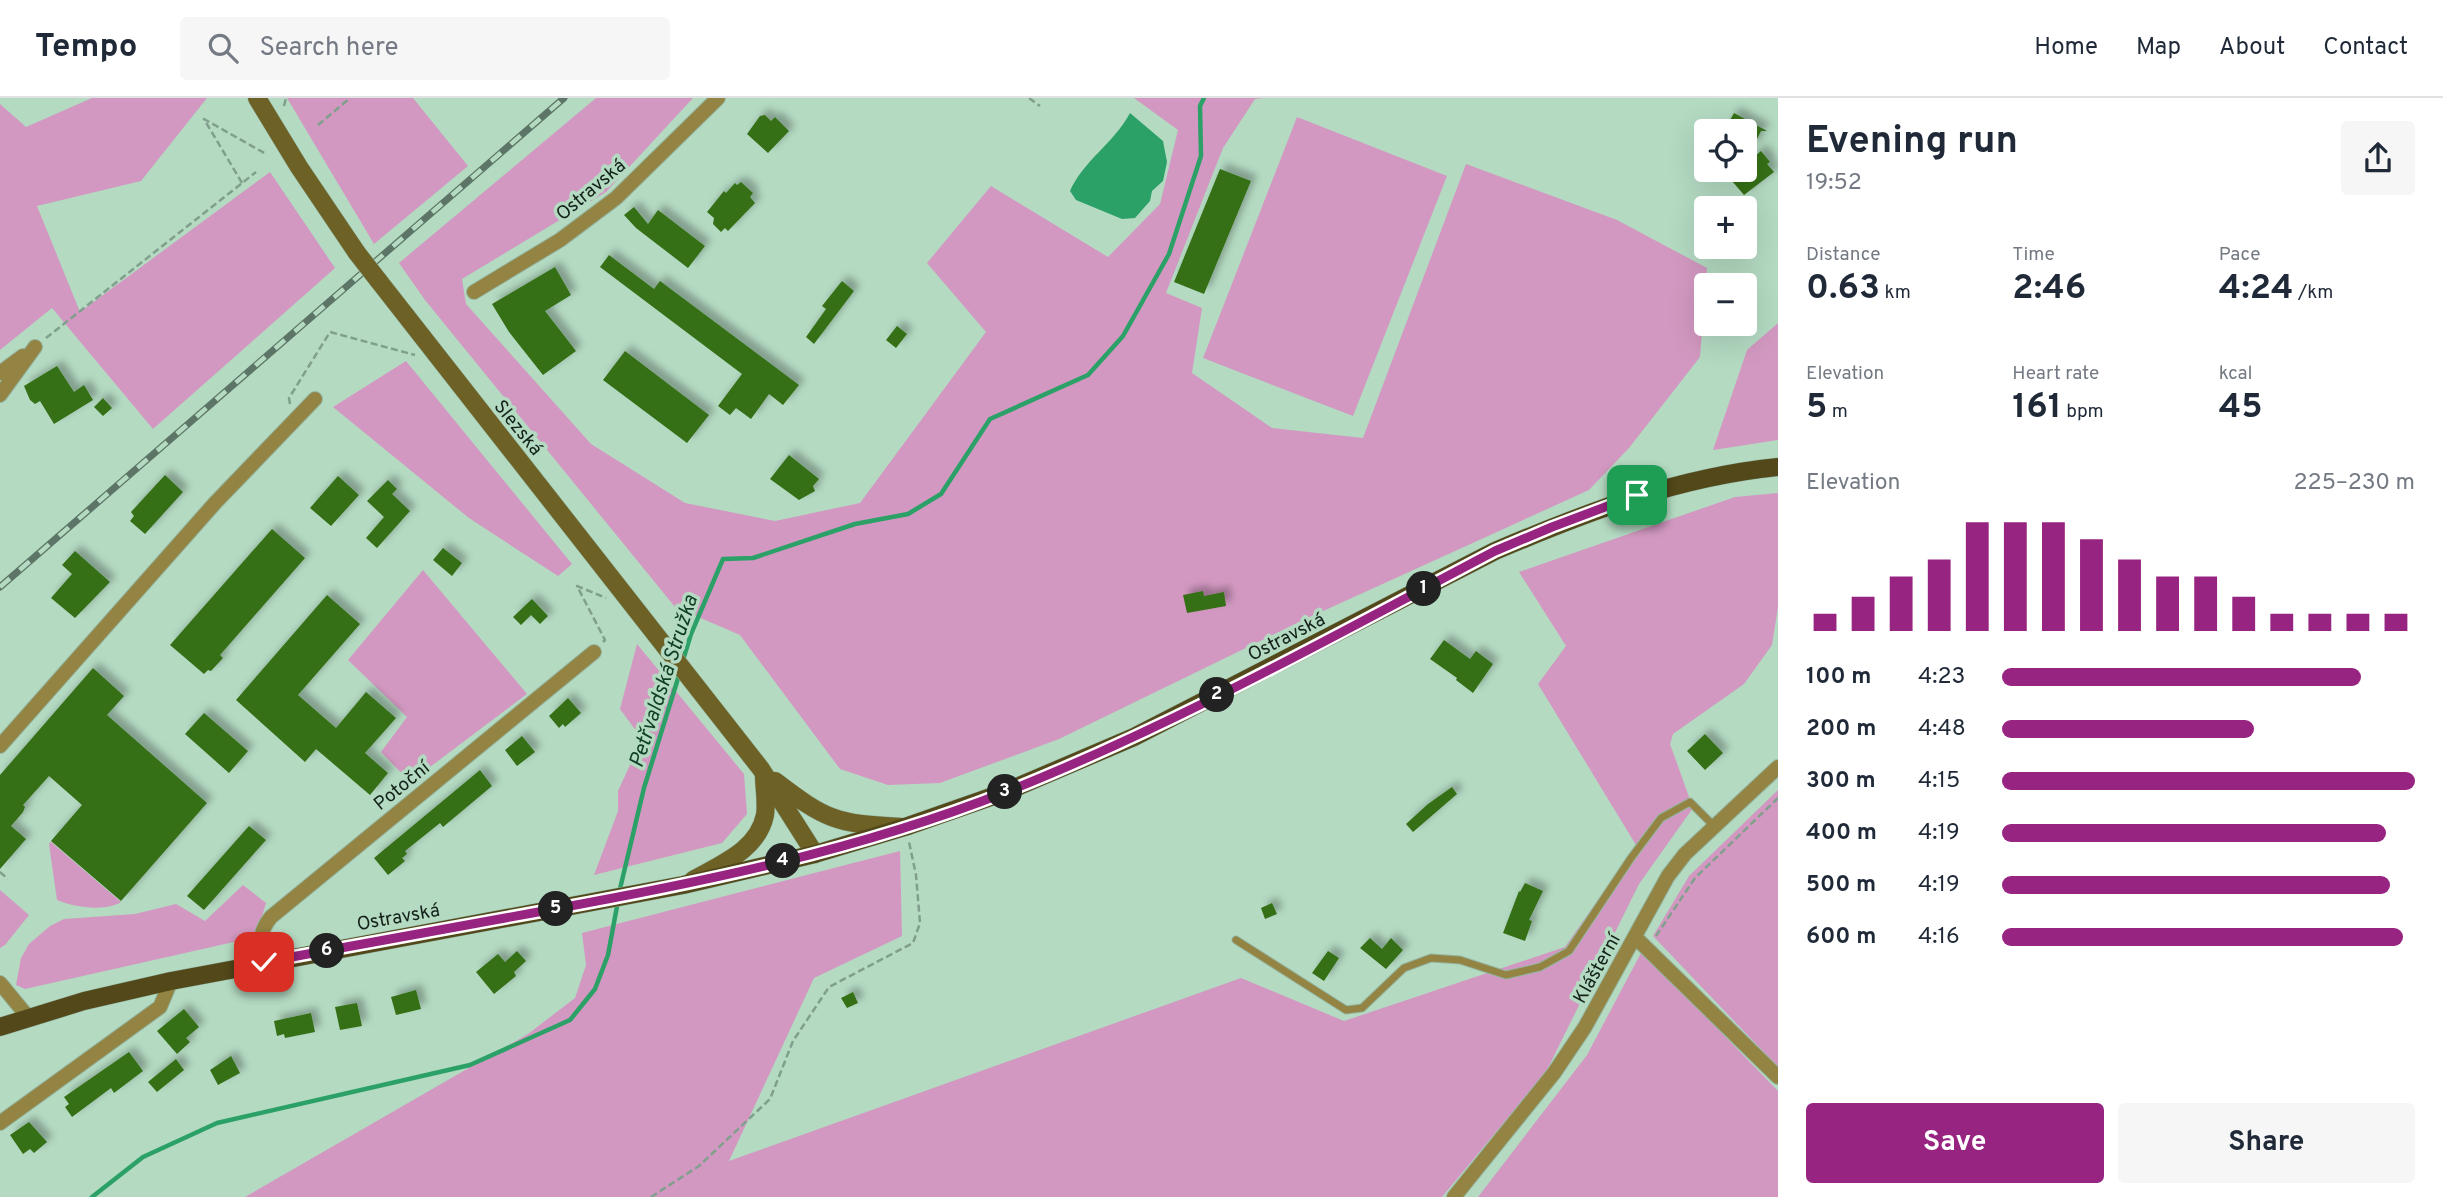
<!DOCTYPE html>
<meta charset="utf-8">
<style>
:root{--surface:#fff;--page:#f6f6f7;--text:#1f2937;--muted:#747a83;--line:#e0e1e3;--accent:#982481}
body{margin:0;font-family:Overpass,sans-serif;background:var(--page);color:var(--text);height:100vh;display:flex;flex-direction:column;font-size:26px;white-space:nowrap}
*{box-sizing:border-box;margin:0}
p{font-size:23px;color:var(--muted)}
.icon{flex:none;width:38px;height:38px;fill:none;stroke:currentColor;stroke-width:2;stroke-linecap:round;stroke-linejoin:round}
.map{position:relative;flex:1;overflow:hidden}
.panel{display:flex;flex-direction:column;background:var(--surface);width:665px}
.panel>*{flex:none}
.fabs{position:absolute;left:1694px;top:21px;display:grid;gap:14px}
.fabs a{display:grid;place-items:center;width:63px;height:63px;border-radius:7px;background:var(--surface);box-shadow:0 7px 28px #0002;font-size:35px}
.pin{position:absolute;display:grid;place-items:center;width:60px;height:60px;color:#fff;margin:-30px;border-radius:14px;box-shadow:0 4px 10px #0006}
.km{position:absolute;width:35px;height:35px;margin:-18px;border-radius:50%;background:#222;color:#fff;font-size:19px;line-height:35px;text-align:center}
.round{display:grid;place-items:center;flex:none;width:74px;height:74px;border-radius:7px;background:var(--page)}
.summary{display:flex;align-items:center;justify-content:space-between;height:119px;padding:0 28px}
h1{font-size:38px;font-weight:700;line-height:52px}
.stats{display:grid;grid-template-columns:repeat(3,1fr);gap:10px;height:119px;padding:7px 28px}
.stats div{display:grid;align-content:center}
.stats b{font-size:35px;font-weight:700}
.stats small{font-size:19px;font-weight:400}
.stats p{font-size:19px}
.chart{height:196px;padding:14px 28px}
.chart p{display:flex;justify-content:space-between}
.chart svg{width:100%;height:126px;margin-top:7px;stroke:var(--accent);stroke-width:6}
.button{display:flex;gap:14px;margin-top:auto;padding:14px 28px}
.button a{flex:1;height:80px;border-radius:7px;background:var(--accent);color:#fff;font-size:28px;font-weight:700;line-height:80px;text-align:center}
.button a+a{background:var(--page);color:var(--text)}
ul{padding:0 28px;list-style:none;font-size:23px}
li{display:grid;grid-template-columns:112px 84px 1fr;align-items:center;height:52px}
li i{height:18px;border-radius:9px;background:var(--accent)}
header{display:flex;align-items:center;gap:42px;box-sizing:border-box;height:98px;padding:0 35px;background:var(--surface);border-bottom:2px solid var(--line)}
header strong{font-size:33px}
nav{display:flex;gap:38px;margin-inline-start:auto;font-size:24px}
.search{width:490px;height:63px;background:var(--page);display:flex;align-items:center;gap:18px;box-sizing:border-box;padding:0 24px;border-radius:7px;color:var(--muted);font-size:26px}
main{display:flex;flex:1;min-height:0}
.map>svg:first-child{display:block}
.green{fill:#d298c1}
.water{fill:#2ba168}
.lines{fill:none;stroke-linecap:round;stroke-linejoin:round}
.stream{stroke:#2ba168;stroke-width:4.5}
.building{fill:#356f15;filter:url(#shadow)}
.service-casing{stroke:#94b5a0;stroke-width:9}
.minor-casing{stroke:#94b5a0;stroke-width:16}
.secondary-casing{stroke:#94b5a0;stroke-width:19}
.primary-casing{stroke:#94b5a0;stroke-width:19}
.path{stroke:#809f8c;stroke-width:2.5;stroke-dasharray:7 3.5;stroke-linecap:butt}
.service{stroke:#938443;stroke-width:7}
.minor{stroke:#938443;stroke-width:14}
.secondary{stroke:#6d6126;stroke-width:18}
.primary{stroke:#524819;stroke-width:18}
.rail-casing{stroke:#5c7566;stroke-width:7}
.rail{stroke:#b4dac2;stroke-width:4.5;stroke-dasharray:13;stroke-linecap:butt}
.secondary-bridge-casing{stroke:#94b5a0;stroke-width:19;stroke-linecap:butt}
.secondary-bridge{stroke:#6d6126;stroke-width:18}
.route-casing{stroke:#fff;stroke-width:14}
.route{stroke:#982481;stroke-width:9}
.labels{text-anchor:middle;stroke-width:7;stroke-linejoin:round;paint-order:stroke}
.street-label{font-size:19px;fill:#132119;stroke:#b4dac2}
.water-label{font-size:21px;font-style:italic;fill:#0f3e26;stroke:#b4dac2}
</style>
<header>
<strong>Tempo</strong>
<div class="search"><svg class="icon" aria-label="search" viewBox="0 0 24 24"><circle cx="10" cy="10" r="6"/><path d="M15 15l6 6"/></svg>Search here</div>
<nav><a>Home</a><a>Map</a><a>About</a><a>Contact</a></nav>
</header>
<main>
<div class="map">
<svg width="1778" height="1099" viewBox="0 0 1778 1099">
<defs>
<filter id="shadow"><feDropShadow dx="6" dy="-6" stdDeviation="3.5" flood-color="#0004"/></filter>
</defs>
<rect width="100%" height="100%" fill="#b4dac2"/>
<path class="green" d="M92,0H207L141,83L37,108L80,214L270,74L335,170L153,331L52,210L0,252V6L26,29Z
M287,0H413L468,68L374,146Z
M596,0H693L606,94L462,181L466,206L591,346L685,405L775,423L860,405L986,234L927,165L991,88L1108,159L1160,106L1178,32L1134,0H1264L1255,1L1223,50L1166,195L1202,210L1192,275L1272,330L1363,340L1466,66L1617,122L1707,170L1700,259L1629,350L1589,392L1299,524L1059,641L940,685L888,687L840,671L740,537L675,509L425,202L399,165Z
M1297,19L1447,78L1353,318L1203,260Z
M1778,225V342L1713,352L1747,252Z
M406,263L572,466L558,478L469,420L333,309Z
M1778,395V509L1772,547L1744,586L1673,636L1670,646L1693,710L1639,786L1546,974L1442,1099H245L528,936L575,900L586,867L582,835L900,753L902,838L814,880L729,1063L1241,880L1344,923L1565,849L1636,747L1538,586L1566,548L1519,474L1735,399Z
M423,472L527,596L410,684L381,654L407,619L348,562Z
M637,546L744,676L747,716L722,745L594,777L618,713V693L642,641L620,611Z
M1778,692V969L1653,838L1689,778Z
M51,744L121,804C105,814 73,809 57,802L49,746Z
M243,787L266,805L256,839L25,891L16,887L21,860L29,846L50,828L64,821L135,816L176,806L205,823Z
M0,792L29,817L5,847L0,850Z
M1642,853L1778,993V1099H1478L1587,957Z"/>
<path class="water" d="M1130,15L1163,43L1167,64L1163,83L1152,93L1150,103L1135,120L1122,121L1076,102L1070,93C1084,62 1114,45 1130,15Z"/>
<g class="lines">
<path class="stream" d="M683,562L691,536L723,461L753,460L855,426L908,416L941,396L990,321L1088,277L1123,238L1169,156L1201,58L1200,8L1204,0
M619,795L644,690L680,574
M92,1099L143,1059L217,1025L470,967L570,922L595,891L608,857L618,803"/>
</g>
<path class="building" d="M1734,15L1767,33H1761L1753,49L1745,44V33H1724Z
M765,17L771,23L775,19L789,33L768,55L747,36L760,18Z
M1761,53L1770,64L1767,66L1774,74L1744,97L1732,83L1739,77L1736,74L1745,72V67Z
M1220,71L1251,83L1204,196L1174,184Z
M741,84L753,95L750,99L755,105L728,133L725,130L721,134L713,126L714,120L707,114L724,93L726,95L735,85L737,87Z
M634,109L648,126L658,112L705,148L688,170L636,130L624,117Z
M609,157L654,191L660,183L799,287L783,307L769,296L751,321L736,310L730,317L718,308L742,276L600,169Z
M555,169L571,197L545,213L576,253L543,277L509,234L492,206Z
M842,183L854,193L814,246L806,239L826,211L822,208Z
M897,228L907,236L896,250L886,242Z
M625,253L709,317L687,345L603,282Z
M57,268L74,294L84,287L93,302L54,326L40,303L35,306L30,302L24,288Z
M103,300L112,310L103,318L94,309Z
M789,357L819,381L813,388L815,393L799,402L770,381Z
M165,377L183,394L145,436L130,423L134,418L131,414Z
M338,378L359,397L331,428L310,410Z
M388,382L397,391L392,396L410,413L377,450L366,440L384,419L367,403Z
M272,431L305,460L220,557L223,560L211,573L208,572L204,576L170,547Z
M443,450L462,465L452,478L433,462Z
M75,453L110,484L75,520L51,500L72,476L62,467Z
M1203,493L1204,498L1224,494L1226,508L1187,515L1183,497Z
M327,497L360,526L298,597L336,630L366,594L396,620L365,655L388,675L370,697L316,651L305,664L236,602Z
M532,501L548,518L540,526L531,517L521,527L513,519Z
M1444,542L1470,561L1476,553L1493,566L1473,595L1456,582L1457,580L1430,561Z
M93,570L124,598L107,617L207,705L121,803L51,743L82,707L49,678L23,707L25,709L23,714L11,728L26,741L0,771V677Z
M568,600L581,615L565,629L563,626L559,630L549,618Z
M204,615L248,653L229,675L185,636Z
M1705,636L1723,655L1705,672L1687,653Z
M522,638L535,654L517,668L505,652Z
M480,672L492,688L443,729L440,725L405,753L407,756L402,760L405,763L388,777L374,760Z
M1452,689L1457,696L1413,734L1406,726L1428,706Z
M249,728L266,742L204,812L187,798Z
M1525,785L1543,793L1529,822L1532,823L1525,843L1503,835L1519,793L1520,794Z
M1272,805L1277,816L1265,821L1261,810Z
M1370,840L1382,851L1391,840L1403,852L1386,871L1360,850Z
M517,853L526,863L514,874L516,878L494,896L476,874L498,856L505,864Z
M1328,853L1339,860L1324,883L1312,875Z
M416,892L421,911L396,917L391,899Z
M853,894L858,905L847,910L841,900Z
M357,905L362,928L340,932L335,909Z
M184,911L199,929L186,940L190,944L177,956L157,933Z
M311,915L315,934L285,940L284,936L277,938L274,923Z
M129,954L143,973L114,995L111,990L72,1019L65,1009L69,1006L64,999Z
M231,958L240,975L218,987L210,972Z
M176,961L184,972L157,994L148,984Z
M29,1024L47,1044L34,1055L30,1051L23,1056L10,1037Z"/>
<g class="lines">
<g class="service-casing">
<path id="service" d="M1236,842L1346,912L1362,910L1404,870L1431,860L1460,862L1506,877L1540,869L1569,853L1631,760L1661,720L1690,704L1714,728"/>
</g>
<g class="minor-casing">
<path id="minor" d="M474,194L560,142L616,100L718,0
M0,275L23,258
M0,297L35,249
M0,648L215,405L315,301
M1635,839L1778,979
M264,864C260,845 258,835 271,819L594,554
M0,885L28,919
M0,1025L160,909L171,883
M1454,1099L1554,975L1585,929L1668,778L1685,756L1778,669"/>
</g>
<g class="secondary-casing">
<path id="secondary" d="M257,0L299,69L357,155
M378,182L761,671L815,756
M775,683C826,722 836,726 902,729
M693,782C721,766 758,752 765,717C767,704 764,690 764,678"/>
</g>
<g class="primary-casing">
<path id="primary" d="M0,929L84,903L171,883L683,787L815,756L905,729L1005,694L1134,639L1495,453C1587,414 1678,379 1778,369"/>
</g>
<path class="path" d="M1029,0L1040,8
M284,8L286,0
M318,27L350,0
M242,85L204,21L266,56
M46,240L256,74
M290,306L289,300L330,234L415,257
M603,544L605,542L577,488L606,500
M0,774L8,781
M1656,838L1695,780L1778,700
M651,1099L699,1068L770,1001L793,943L829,889L913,845L920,825L916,777L909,744"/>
<use href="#service" class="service"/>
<use href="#minor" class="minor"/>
<use href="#secondary" class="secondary"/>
<use href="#primary" class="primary"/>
<g class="rail-casing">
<path id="rail" d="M0,489L564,0"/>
</g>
<use href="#rail" class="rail"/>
<g class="secondary-bridge-casing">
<path id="secondary-bridge" d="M357,155L378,182"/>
</g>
<use href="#secondary-bridge" class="secondary-bridge"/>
</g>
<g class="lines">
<g class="route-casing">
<path id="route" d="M264,864C359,847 454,830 549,812C704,784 859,752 1006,694C1175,627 1335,537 1495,453L1552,429L1637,397"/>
</g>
<use href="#route" class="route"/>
</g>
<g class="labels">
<g class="street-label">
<text transform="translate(590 91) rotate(-40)" y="7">Ostravská</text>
<text transform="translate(519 329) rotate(51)" y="7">Slezská</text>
<text transform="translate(1286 538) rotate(-27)" y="7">Ostravská</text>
<text transform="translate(401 687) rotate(-39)" y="7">Potoční</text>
<text transform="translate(398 818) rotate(-10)" y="7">Ostravská</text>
<text transform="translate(1596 870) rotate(-61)" y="7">Klášterní</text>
</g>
<g class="water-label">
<text transform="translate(663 583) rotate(-72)" y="7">Petřvaldská Stružka</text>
</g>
</g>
</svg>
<div class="fabs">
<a><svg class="icon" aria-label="locate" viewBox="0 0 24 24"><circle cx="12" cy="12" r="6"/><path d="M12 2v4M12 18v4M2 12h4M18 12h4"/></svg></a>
<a>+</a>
<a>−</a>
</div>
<div class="pin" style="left:1637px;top:397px;background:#1e9e55"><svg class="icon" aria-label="arrive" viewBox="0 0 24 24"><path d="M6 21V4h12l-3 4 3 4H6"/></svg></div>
<div class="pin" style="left:264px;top:864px;background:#d93025"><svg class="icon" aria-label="check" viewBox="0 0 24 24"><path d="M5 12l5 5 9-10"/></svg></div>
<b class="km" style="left:1424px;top:491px">1</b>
<b class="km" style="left:1217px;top:597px">2</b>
<b class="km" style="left:1005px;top:694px">3</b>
<b class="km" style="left:783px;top:763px">4</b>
<b class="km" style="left:556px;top:811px">5</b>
<b class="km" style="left:327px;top:853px">6</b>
</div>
<section class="panel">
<div class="summary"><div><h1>Evening run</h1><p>19:52</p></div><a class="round"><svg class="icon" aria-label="share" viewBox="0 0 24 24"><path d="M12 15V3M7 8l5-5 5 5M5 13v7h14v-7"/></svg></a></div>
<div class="stats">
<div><p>Distance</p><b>0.63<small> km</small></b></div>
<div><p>Time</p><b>2:46</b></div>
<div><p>Pace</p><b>4:24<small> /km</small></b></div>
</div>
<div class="stats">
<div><p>Elevation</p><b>5<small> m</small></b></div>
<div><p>Heart rate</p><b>161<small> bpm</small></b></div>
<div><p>kcal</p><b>45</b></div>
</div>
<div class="chart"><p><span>Elevation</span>225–230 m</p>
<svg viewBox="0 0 160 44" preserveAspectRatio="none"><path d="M5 44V38M15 44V32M25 44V25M35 44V19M45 44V6M55 44V6M65 44V6M75 44V12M85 44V19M95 44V25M105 44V25M115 44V32M125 44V38M135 44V38M145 44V38M155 44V38"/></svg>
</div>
<ul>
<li><b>100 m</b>4:23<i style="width:87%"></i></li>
<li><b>200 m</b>4:48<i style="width:61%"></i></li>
<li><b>300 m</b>4:15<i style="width:100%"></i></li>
<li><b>400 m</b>4:19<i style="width:93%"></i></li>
<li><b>500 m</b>4:19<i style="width:94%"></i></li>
<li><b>600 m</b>4:16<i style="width:97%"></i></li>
</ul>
<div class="button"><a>Save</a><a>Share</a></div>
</section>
</main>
